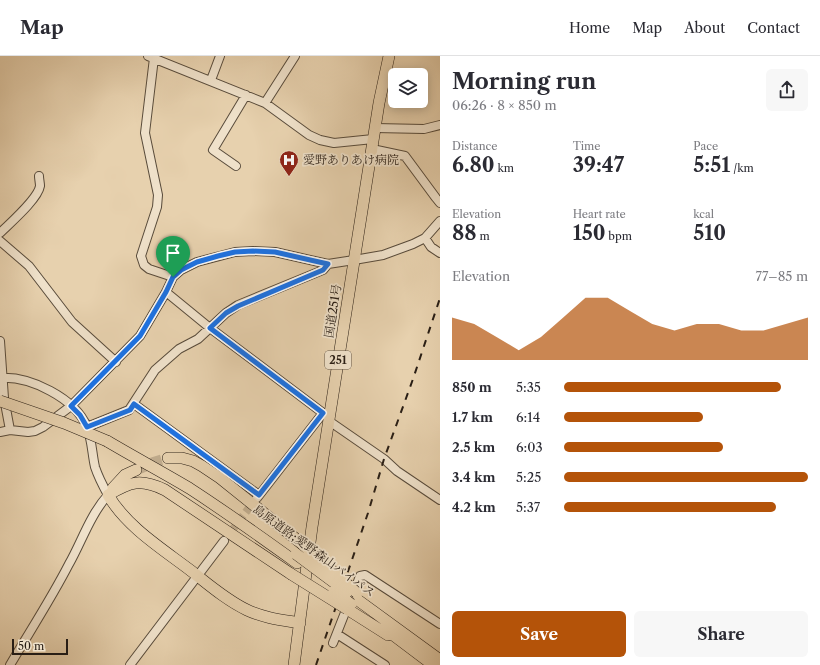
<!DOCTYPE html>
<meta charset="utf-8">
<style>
:root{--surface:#fff;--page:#f7f7f7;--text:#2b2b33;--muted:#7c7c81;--line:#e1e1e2;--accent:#b45309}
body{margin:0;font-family:"Libre Caslon Text","Noto Serif JP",serif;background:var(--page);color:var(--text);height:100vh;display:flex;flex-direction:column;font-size:15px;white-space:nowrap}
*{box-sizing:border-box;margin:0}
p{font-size:13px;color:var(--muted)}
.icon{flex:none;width:22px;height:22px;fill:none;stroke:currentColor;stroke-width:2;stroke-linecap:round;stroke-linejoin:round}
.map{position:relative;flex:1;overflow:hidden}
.panel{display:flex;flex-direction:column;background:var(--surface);width:380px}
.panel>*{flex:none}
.fabs{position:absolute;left:388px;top:12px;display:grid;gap:8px}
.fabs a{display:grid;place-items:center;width:40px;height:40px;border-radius:6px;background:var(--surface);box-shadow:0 2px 10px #0003;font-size:20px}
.scale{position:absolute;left:12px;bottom:10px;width:56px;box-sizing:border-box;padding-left:4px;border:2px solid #291e15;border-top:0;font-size:11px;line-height:14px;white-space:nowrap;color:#291e15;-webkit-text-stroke:3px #efe1ca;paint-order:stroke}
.pin{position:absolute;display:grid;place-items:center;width:34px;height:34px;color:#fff;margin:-41px -17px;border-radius:50% 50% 50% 0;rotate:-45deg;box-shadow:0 0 4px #0007}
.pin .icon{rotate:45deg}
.round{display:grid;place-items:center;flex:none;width:42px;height:42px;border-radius:6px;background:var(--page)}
.head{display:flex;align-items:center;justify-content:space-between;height:68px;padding:0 12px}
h1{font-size:22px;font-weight:700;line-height:30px}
.stats{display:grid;grid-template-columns:repeat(3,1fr);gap:6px;height:68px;padding:4px 12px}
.stats div{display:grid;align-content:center}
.stats b{font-size:20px;font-weight:700}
.stats small{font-size:11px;font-weight:400}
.stats p{font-size:11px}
.chart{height:112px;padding:8px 12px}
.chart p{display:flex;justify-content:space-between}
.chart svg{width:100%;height:72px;margin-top:4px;fill:var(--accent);opacity:.7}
.primary-button{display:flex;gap:8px;margin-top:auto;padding:8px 12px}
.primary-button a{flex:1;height:46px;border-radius:6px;background:var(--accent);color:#fff;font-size:16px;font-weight:700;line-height:46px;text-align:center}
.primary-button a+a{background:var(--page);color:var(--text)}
ul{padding:0 12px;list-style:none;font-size:13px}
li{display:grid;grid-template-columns:64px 48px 1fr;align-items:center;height:30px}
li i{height:10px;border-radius:5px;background:var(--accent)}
header{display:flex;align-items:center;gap:24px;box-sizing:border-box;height:56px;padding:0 20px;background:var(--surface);border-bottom:1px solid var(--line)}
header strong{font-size:19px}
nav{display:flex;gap:22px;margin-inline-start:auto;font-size:14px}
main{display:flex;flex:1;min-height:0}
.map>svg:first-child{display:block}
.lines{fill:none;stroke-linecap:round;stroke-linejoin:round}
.minor-tunnel{stroke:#c1ad8f;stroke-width:8;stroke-dasharray:8 4;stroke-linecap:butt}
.highway-tunnel{stroke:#c1ad8f;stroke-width:11;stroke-dasharray:11 5.5;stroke-linecap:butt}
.minor-casing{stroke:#584b3b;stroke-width:10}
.highway-casing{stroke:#291e15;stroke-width:12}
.minor{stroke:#efe1ca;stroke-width:8}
.highway{stroke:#e7d1ae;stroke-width:11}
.rail{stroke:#291e15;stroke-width:2;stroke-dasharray:7 7;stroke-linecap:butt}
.highway-bridge-casing{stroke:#291e15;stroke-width:12;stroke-linecap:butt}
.highway-bridge{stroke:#e7d1ae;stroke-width:11}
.route-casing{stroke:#fff;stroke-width:8}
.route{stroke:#1a73e8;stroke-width:5}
.labels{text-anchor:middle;stroke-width:3.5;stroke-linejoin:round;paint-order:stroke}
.shield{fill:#efe1ca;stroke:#64584b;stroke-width:1}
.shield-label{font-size:11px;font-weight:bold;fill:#291e15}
.poi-label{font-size:12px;fill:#291e15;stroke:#efe1ca;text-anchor:start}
.street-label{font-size:12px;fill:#291e15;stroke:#efe1ca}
</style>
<header>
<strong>Map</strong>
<nav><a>Home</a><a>Map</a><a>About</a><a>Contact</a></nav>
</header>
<main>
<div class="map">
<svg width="440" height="609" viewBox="0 0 440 609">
<rect width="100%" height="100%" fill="#e7d1ae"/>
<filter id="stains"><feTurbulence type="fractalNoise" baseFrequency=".005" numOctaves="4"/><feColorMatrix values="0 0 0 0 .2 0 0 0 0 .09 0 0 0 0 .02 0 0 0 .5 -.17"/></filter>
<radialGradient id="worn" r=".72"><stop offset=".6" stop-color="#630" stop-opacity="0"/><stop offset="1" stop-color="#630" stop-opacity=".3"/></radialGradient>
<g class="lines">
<path class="minor-tunnel" d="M224,485L255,444"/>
<path class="highway-tunnel" d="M136,414L152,407L168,402"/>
<g class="minor-casing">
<path id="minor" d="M148,0L265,47L309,79L320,84L334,87L373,83
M154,2L145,77L158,139L157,151L141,200L144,209L149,213L173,221
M211,24L220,0
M265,47L295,0
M375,72L424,73L440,69
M372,93L405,100L436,142L440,147
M236,110L213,94L246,39
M0,177C10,167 38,143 40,130C40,127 39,123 39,120
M425,182L431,191L440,197
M0,185L29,210L72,266L116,306
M166,236L210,272L323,357L329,358
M0,285L4,342L10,374
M0,322C30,320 75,342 87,371C92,384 92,398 95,411C98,420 103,430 108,439C90,459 82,485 69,508C51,543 30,575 10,609
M134,348L259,439
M329,365L384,403L397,415L440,444
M87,371L129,354L155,314L179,293L198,283L226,257L238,249L323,214L328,208
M0,376L10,374L28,376L35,375L43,371L71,350L140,280L166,236L173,221L181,214L197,206L235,196L253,195L275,196L328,208L354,204L383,199L413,188L425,182L440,165
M257,442L323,357
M353,539L360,520L365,519L440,568
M337,578L385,609
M333,587L348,549
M130,609L224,485"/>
</g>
<g class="highway-casing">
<path id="highway" d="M107,385C134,401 162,416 189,432C226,456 261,481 297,507
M168,402H182L193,405L202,410L220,422L301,487
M113,432L125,419L136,414
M108,439C127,471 161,492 190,514C208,528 226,544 247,554C264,562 282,564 300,567
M108,439C130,426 140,422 165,434L291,518
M355,542L440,604
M347,553L388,579
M384,572L433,609
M294,609L312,471L379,47L389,0"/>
</g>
<use href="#minor" class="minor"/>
<use href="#highway" class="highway"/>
<path class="rail" d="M316,609L368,457L384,403L413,323L440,242"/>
<g class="highway-bridge-casing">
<path id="highway-bridge" d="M0,345L64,367L107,385
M301,487L357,537
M296,498L347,536
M291,518L347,553
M334,535L351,548"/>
</g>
<use href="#highway-bridge" class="highway-bridge"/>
</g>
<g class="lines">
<g class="route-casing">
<path id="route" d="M253,195L275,196L328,208L323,214L238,250L226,257L210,272L323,357L259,439L134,348L130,354L87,371L80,359L71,350L140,280L166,236L173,221L181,214L197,206L218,200L235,196Z"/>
</g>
<use href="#route" class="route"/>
</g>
<defs>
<g id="hospital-pin" transform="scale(1)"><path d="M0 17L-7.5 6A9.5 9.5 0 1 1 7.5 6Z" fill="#8f2418" stroke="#efe1ca"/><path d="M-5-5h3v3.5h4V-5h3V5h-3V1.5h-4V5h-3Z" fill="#fff"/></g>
</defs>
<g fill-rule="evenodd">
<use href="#hospital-pin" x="289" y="104"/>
</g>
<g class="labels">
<rect class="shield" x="325" y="295" width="26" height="18" rx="3"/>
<g class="shield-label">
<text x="338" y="308">251</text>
</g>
<g class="poi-label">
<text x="303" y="108">愛野ありあけ病院</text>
</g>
<g class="street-label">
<text transform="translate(333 255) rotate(-81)" y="4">国道251号</text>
<text transform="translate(314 495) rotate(36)" y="4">島原道路;愛野森山バイパス</text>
</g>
</g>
<rect width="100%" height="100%" filter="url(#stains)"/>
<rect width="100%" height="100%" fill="url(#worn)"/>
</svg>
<div class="fabs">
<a><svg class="icon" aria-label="layers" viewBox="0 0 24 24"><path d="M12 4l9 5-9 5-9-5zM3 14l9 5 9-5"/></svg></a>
</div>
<div class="scale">50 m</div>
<div class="pin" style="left:173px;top:221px;background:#1e9e55"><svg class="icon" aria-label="arrive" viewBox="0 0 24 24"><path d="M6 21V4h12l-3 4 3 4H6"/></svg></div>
</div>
<section class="panel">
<div class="head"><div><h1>Morning run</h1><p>06:26 · 8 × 850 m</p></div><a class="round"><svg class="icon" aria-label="share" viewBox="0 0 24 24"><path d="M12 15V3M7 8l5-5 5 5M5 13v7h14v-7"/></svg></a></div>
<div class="stats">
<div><p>Distance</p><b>6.80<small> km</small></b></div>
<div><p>Time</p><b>39:47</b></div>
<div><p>Pace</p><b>5:51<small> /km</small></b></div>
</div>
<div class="stats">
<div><p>Elevation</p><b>88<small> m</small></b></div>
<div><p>Heart rate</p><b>150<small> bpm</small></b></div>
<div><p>kcal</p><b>510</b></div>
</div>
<div class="chart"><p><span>Elevation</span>77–85 m</p>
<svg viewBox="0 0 160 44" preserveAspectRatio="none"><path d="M0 44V18L10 22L20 30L30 38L40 30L50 18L60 6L70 6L80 14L90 22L100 26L110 22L120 22L130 26L140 26L150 22L160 18V44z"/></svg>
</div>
<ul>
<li><b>850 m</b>5:35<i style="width:89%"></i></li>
<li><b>1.7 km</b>6:14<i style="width:57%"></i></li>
<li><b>2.5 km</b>6:03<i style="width:65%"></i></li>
<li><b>3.4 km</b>5:25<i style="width:100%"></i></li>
<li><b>4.2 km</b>5:37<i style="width:87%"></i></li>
</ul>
<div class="primary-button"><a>Save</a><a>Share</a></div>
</section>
</main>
